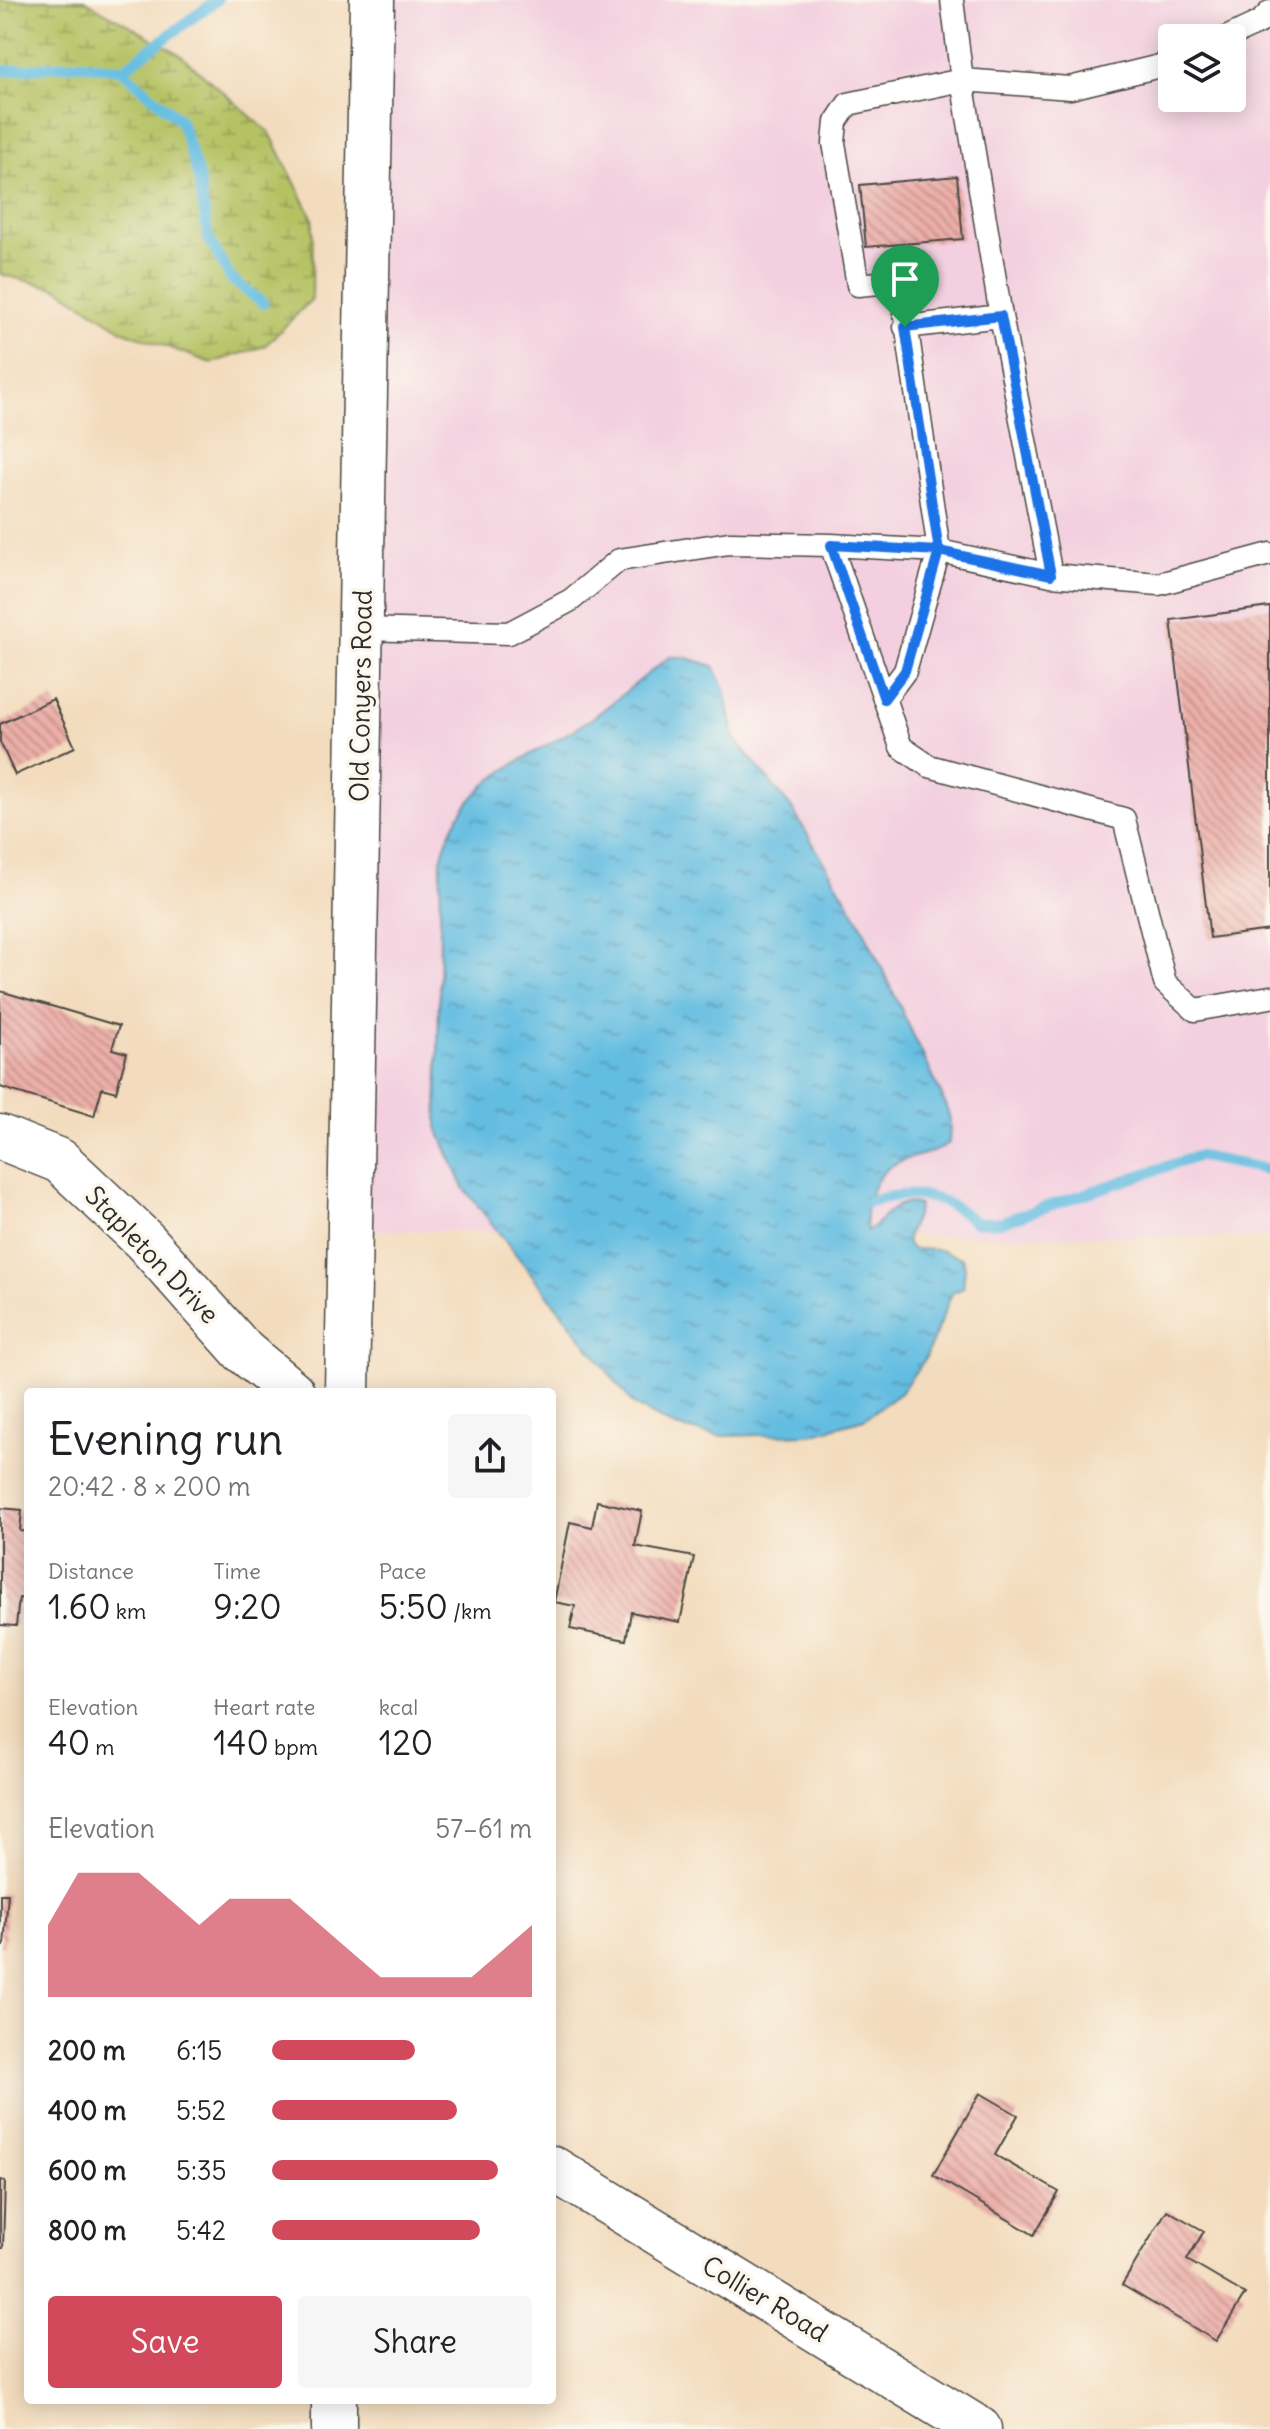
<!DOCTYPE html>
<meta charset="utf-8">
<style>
:root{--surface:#fff;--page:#f6f6f6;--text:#202124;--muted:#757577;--accent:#d1495b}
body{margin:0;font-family:Delius,sans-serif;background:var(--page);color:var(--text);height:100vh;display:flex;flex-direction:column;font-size:30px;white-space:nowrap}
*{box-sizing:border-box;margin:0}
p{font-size:26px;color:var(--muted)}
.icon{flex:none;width:44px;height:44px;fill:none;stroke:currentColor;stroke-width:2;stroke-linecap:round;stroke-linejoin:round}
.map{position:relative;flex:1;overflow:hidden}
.side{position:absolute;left:24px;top:1388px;width:532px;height:1016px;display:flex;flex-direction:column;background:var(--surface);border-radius:8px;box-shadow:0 4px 20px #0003}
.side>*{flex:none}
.controls{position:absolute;left:1158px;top:24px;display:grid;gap:16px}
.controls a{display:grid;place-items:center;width:88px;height:88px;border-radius:8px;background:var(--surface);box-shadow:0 4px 20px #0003;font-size:40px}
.pin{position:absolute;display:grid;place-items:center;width:68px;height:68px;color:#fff;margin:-82px -34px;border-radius:50% 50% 50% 0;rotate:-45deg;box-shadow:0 0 8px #0007}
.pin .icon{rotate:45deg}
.round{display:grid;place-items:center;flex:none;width:84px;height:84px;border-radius:8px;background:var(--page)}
.overview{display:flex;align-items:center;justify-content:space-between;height:136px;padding:0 24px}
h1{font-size:44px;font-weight:600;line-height:60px}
.figures{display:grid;grid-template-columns:repeat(3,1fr);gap:12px;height:136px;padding:8px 24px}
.figures div{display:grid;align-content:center}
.figures b{font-size:34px;font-weight:600}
.figures small{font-size:22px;font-weight:400}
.figures p{font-size:22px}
.chart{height:224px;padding:16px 24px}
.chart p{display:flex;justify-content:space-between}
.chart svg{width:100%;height:144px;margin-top:8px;fill:var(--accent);opacity:.7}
.primary-button{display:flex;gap:16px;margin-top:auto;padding:16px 24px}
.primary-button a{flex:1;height:92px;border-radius:8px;background:var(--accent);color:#fff;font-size:32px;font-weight:600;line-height:92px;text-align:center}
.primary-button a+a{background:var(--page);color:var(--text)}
ul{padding:0 24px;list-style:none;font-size:26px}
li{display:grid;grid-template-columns:128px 96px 1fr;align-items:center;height:60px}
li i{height:20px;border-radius:10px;background:var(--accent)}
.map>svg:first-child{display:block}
.built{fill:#f3cfdf;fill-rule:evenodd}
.wetland{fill:url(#wetland-marsh);stroke:#707648;stroke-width:2}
.water{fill:url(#water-ripples);stroke:#487486;stroke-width:2}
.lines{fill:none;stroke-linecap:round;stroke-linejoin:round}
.stream{stroke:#64bde1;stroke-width:11}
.building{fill:url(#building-back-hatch)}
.service-casing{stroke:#494641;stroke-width:25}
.minor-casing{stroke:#494641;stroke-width:47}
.tertiary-casing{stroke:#494641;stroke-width:47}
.service{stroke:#fff;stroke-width:22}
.minor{stroke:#fff;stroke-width:44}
.tertiary{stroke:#fff;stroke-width:44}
.route-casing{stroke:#fff;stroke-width:16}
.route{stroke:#1a73e8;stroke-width:10}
.labels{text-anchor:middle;stroke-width:7;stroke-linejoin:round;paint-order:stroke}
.street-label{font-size:26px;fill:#2b2b2b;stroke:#fbf7ec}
</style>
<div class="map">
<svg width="1270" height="2429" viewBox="0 0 1270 2429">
<defs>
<pattern id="wetland-marsh" width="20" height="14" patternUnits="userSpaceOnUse" patternTransform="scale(2)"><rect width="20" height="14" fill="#b5c264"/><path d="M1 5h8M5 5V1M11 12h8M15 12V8" fill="none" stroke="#939e53"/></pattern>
<pattern id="water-ripples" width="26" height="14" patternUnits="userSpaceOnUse" patternTransform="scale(2)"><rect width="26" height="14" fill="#64bde1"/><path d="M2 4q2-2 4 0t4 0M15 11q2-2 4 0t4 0" fill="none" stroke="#539ab7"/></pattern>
<pattern id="building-back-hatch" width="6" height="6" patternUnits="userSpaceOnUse" patternTransform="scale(2)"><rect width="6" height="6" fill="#ecaea8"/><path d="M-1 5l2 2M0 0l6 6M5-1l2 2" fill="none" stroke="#bf8e89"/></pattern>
</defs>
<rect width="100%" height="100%" fill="#fbf7ec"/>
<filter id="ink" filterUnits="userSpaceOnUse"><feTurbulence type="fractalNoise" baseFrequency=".0125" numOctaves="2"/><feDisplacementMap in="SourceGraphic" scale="16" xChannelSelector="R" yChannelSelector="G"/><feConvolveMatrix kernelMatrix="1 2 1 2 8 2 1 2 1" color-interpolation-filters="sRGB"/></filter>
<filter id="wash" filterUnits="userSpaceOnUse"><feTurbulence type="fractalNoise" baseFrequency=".006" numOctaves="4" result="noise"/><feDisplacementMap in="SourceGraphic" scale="32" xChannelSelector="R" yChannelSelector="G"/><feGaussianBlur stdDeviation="1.8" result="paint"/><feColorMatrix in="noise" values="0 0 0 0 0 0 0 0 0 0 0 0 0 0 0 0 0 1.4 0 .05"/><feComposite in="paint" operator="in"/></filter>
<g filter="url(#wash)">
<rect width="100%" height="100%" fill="#f3dcbd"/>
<path class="built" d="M372,0H1270V1238L342,1230ZM1172,38H1232V98H1172Z"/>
<path class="wetland" d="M0,0H84L178,53L270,133L313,219L312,299L265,346L211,363L124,331L59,289L0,274Z"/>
<path class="water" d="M670,657H684L714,666L725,689L734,738L791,807L860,922L942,1096L950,1119L949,1143C934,1155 918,1154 901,1161C874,1171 862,1205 867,1231C887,1219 893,1197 919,1205C917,1220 908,1228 906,1243L912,1249L940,1250L962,1258L965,1267L963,1288L952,1293L926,1357L900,1393L864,1419L811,1434L719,1436L675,1427L634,1405L464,1188L437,1127L441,860C461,775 529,761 592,718C619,699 643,676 670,657Z"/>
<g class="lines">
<path class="stream" d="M122,70L217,0
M0,71L81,64L122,70L180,120L198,175L208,237L231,279L263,303
M866,1203C908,1189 940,1192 975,1222H1001L1198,1156L1270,1170"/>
</g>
<g id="blocks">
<path class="building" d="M957,176L963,239L866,247L860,185Z
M1270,607V930L1210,938L1171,620Z
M53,699L75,747L15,775L0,742V724Z
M0,991L119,1026L112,1049L127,1053L116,1092L102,1088L94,1116L0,1087Z
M597,1501L642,1511L635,1546L694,1557L680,1622L631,1612L626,1640L570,1629L575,1606L554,1602L570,1522L592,1527Z
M0,1508L22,1510L20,1531L28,1532V1599L19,1598L16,1626L0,1625Z
M0,1894H8L4,1946H0Z
M980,2093L1018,2115L995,2155L1059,2192L1034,2235L933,2175Z
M0,2180L5,2181L3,2248H0Z
M1167,2210L1204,2231L1187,2260L1245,2294L1216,2341L1122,2285Z"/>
</g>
</g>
<g filter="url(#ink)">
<use href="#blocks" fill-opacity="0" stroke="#494641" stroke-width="2"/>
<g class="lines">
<g class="service-casing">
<path id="service" d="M952,0L962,80L1070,88L1172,63
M1226,38L1260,22L1270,12
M905,327L1001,316
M831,545L939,551L1051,575L1159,584L1270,554
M362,629L509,633L571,600L619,560L729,543L831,545L901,747L929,766L1124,819L1165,983L1195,1010L1270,997
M884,699L905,671L939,551L900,281L858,285L834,143L836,122L848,104L962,80L1001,316L1051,575"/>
</g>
<g class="minor-casing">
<path id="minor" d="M0,1137L60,1161L145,1241L243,1351L292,1392
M552,2168L979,2429"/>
</g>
<g class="tertiary-casing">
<path id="tertiary" d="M347,1392L372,0
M334,2429V2400"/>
</g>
<use href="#service" class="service"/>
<use href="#minor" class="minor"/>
<use href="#tertiary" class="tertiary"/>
</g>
</g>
<g class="lines" filter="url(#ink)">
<g class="route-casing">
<path id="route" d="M905,327L939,551L831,545L884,699L905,671L939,551L1051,575L1001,316L905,327"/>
</g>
<use href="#route" class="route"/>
</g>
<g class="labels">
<g class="street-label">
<text transform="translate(361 696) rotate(-89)" y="9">Old Conyers Road</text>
<text transform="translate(152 1255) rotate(46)" y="9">Stapleton Drive</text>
<text transform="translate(765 2299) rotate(31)" y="9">Collier Road</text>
</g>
</g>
</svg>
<div class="controls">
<a><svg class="icon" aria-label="layers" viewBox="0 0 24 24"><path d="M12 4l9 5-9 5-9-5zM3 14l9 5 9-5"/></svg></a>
</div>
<div class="pin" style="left:905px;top:327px;background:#1e9e55"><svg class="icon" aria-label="arrive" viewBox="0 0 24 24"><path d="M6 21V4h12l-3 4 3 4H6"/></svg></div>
<section class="side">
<div class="overview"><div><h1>Evening run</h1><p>20:42 · 8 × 200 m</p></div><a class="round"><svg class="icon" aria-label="share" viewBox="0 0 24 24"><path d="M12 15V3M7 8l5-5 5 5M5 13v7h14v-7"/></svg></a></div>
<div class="figures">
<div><p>Distance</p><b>1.60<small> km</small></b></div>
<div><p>Time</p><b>9:20</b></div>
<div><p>Pace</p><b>5:50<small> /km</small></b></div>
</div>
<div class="figures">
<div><p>Elevation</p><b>40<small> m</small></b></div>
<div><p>Heart rate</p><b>140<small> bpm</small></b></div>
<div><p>kcal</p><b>120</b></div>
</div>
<div class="chart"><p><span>Elevation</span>57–61 m</p>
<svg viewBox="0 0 160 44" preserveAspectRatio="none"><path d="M0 44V22L10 6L20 6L30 6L40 14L50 22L60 14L70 14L80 14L90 22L100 30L110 38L120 38L130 38L140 38L150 30L160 22V44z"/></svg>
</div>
<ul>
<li><b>200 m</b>6:15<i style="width:55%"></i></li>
<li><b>400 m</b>5:52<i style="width:71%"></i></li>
<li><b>600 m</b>5:35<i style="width:87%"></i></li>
<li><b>800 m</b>5:42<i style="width:80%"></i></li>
</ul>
<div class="primary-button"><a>Save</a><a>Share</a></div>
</section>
</div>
